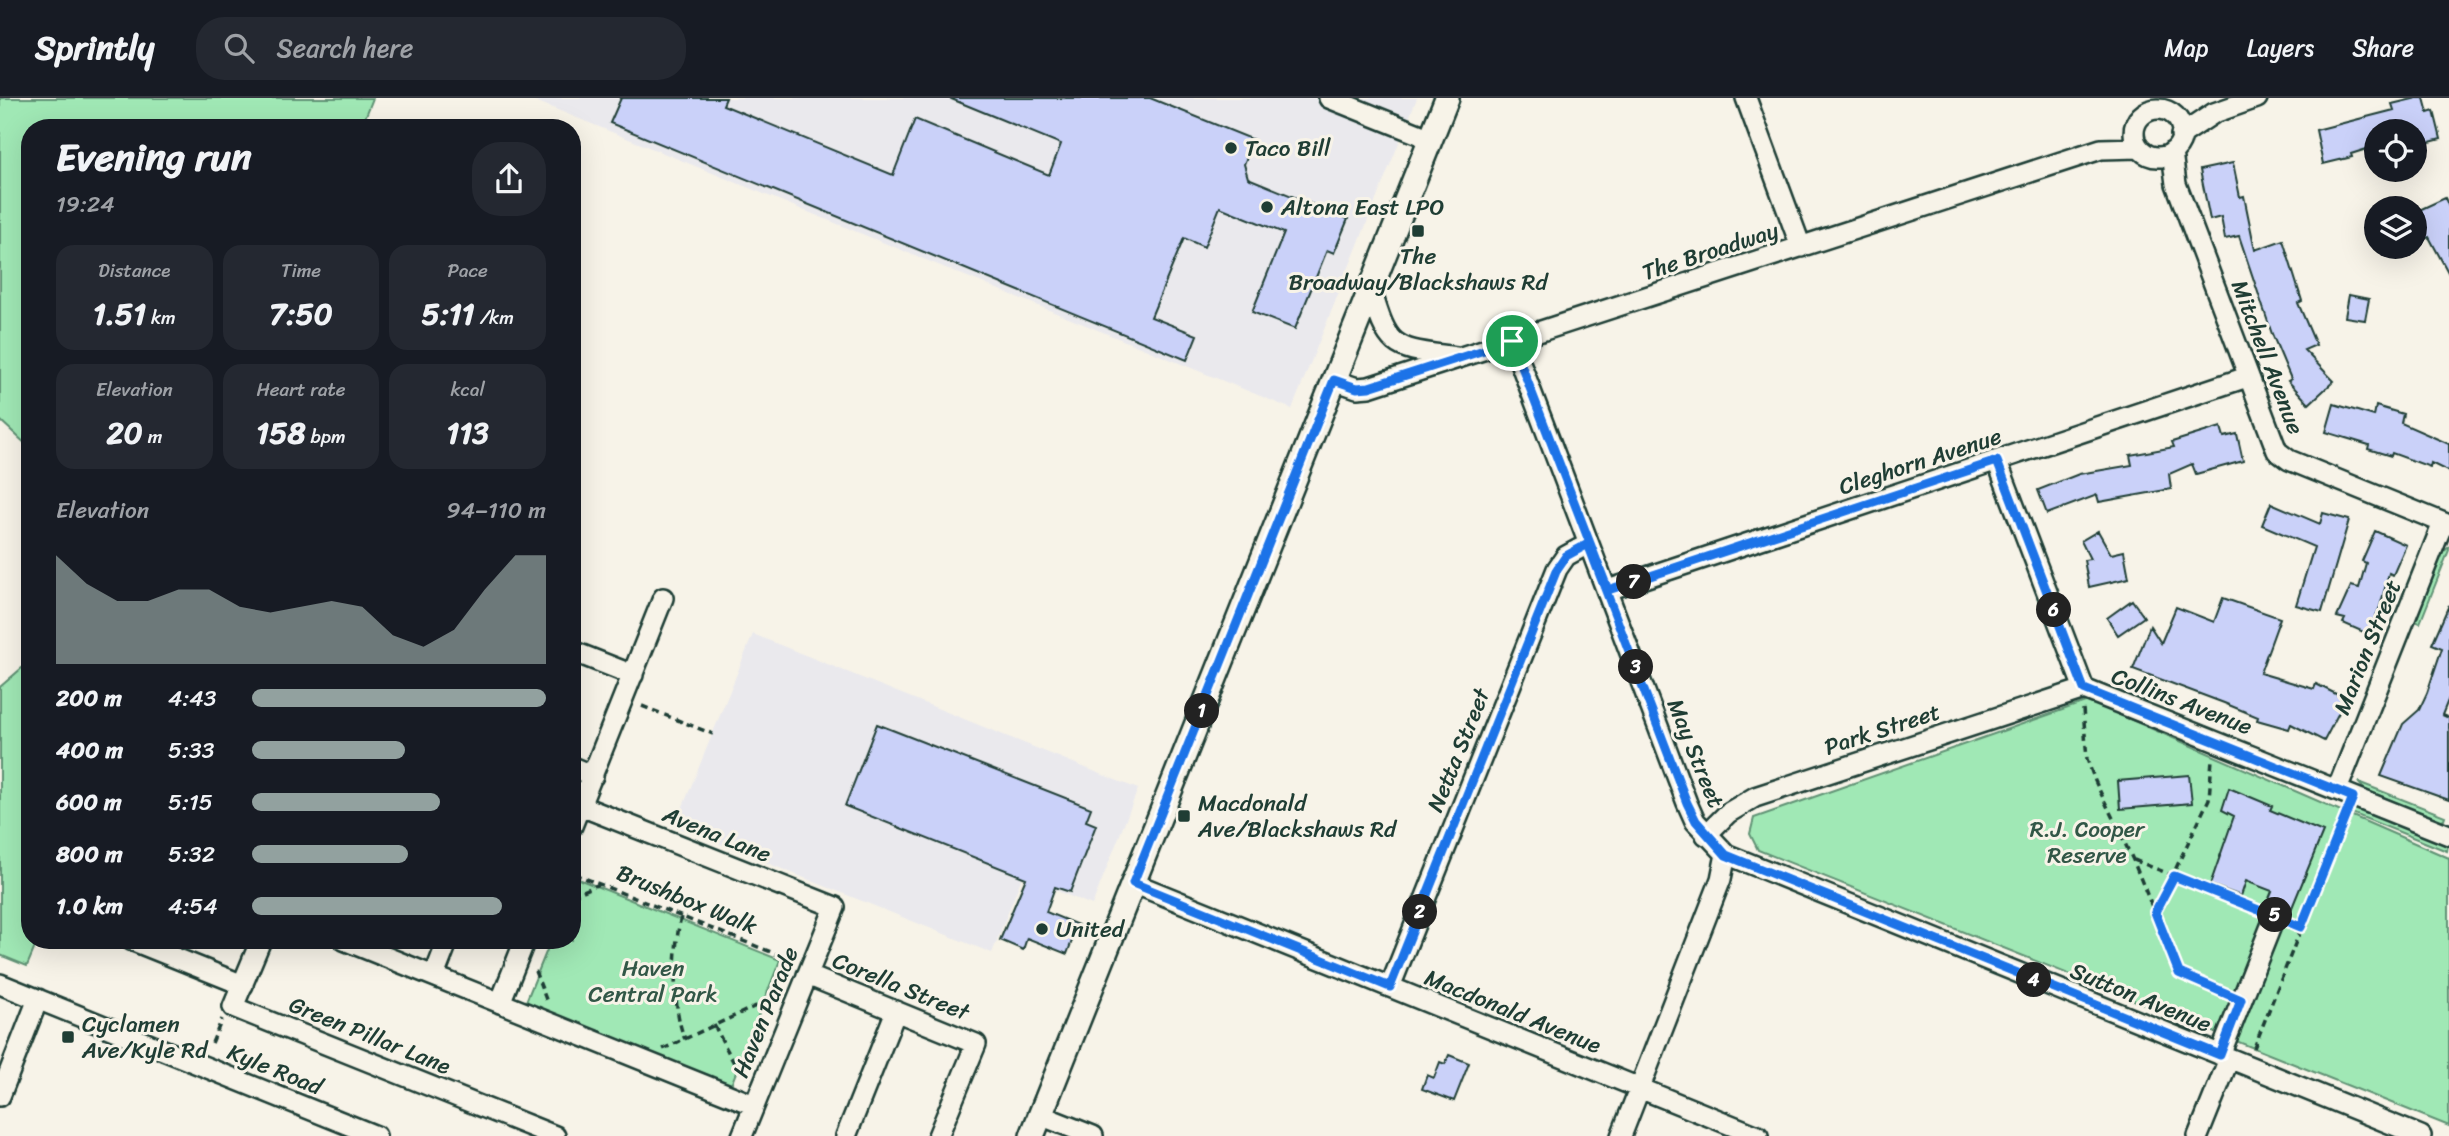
<!DOCTYPE html>
<meta charset="utf-8">
<style>
:root{--surface:#171b24;--page:#242831;--text:#f1f3f6;--muted:#9ea1a6;--line:#363941;--accent:#92a19f}
body{margin:0;font-family:Sriracha,sans-serif;background:var(--page);color:var(--text);height:100vh;display:flex;flex-direction:column;font-size:26px;white-space:nowrap}
*{box-sizing:border-box;margin:0}
p{font-size:23px;color:var(--muted)}
.icon{flex:none;width:38px;height:38px;fill:none;stroke:currentColor;stroke-width:2;stroke-linecap:round;stroke-linejoin:round}
.map{position:relative;flex:1;overflow:hidden}
.panel{position:absolute;left:21px;top:21px;width:560px;height:830px;display:flex;flex-direction:column;background:var(--surface);border-radius:28px;box-shadow:0 7px 28px #0002}
.panel>*{flex:none}
.fabs{position:absolute;left:2364px;top:21px;display:grid;gap:14px}
.fabs a{display:grid;place-items:center;width:63px;height:63px;border-radius:50%;background:var(--surface);box-shadow:0 7px 28px #0002;font-size:35px}
.pin{position:absolute;display:grid;place-items:center;width:60px;height:60px;color:#fff;margin:-30px;border:4px solid #fff;border-radius:50%;box-shadow:0 2px 7px #0007}
.km{position:absolute;width:35px;height:35px;margin:-18px;border-radius:50%;background:#222;color:#fff;font-size:19px;line-height:35px;text-align:center}
.round{display:grid;place-items:center;flex:none;width:74px;height:74px;border-radius:28px;background:var(--page)}
.head{display:flex;align-items:center;justify-content:space-between;height:119px;padding:0 35px}
h1{font-size:38px;font-weight:800;line-height:52px}
.figures{display:grid;grid-template-columns:repeat(3,1fr);gap:10px;height:119px;padding:7px 35px}
.figures div{display:grid;align-content:center;border-radius:18px;background:var(--page);text-align:center}
.figures b{font-size:30px;font-weight:800}
.figures small{font-size:19px;font-weight:400}
.figures p{font-size:19px}
.chart{height:196px;padding:14px 35px}
.chart p{display:flex;justify-content:space-between}
.chart svg{width:100%;height:126px;margin-top:7px;fill:var(--accent);opacity:.7}
ul{padding:0 35px;list-style:none;font-size:23px}
li{display:grid;grid-template-columns:112px 84px 1fr;align-items:center;height:52px}
li i{height:18px;border-radius:9px;background:var(--accent)}
header{display:flex;align-items:center;gap:42px;box-sizing:border-box;height:98px;padding:0 35px;background:var(--surface);border-bottom:2px solid var(--line)}
header strong{font-size:33px}
nav{display:flex;gap:38px;margin-inline-start:auto;font-size:24px}
.search{width:490px;height:63px;background:var(--page);display:flex;align-items:center;gap:18px;box-sizing:border-box;padding:0 24px;border-radius:28px;color:var(--muted);font-size:26px}
.map>svg:first-child{display:block}
.built{fill:#eae9ed}
.green{fill:#a0e8b5;stroke:#609274;stroke-width:2}
.building{fill:#cad1f9;stroke:#1f3d34;stroke-width:2}
.lines{fill:none;stroke-linecap:round;stroke-linejoin:round}
.minor-casing{stroke:#1f3d34;stroke-width:24}
.major-casing{stroke:#1f3d34;stroke-width:28}
.path{stroke:#1f3d34;stroke-width:3.5;stroke-dasharray:7 5;stroke-linecap:butt}
.minor{stroke:#f7f3e8;stroke-width:19}
.major{stroke:#f7f3e8;stroke-width:23}
.route-casing{stroke:#fff;stroke-width:14}
.route{stroke:#1a73e8;stroke-width:9}
.poi-dot{fill:#1f3d34;stroke:#f7f3e8;stroke-width:2.5}
.labels{text-anchor:middle;stroke-width:6;stroke-linejoin:round;paint-order:stroke}
.poi-label{font-size:23px;fill:#1f3d34;stroke:#f7f3e8;text-anchor:start}
.street-label{font-size:23px;fill:#1f3d34;stroke:#f7f3e8}
.park-label{font-size:23px;fill:#325747;stroke:#f7f3e8}
</style>
<header>
<strong>Sprintly</strong>
<div class="search"><svg class="icon" aria-label="search" viewBox="0 0 24 24"><circle cx="10" cy="10" r="6"/><path d="M15 15l6 6"/></svg>Search here</div>
<nav><a>Map</a><a>Layers</a><a>Share</a></nav>
</header>
<div class="map">
<svg width="2449" height="1038" viewBox="0 0 2449 1038">
<rect width="100%" height="100%" fill="#f7f3e8"/>
<filter id="ink" filterUnits="userSpaceOnUse"><feTurbulence type="fractalNoise" baseFrequency=".0143" numOctaves="2"/><feDisplacementMap in="SourceGraphic" scale="14" xChannelSelector="R" yChannelSelector="G"/><feConvolveMatrix kernelMatrix="1 2 1 2 8 2 1 2 1" color-interpolation-filters="sRGB"/></filter>
<g filter="url(#ink)">
<path class="built" d="M528,0H1417L1292,311Z
M753,536L1138,691L1092,807L1022,779L992,855L675,728Z"/>
<path class="green" d="M0,0H373L361,30H30V350L0,322Z
M2449,449V452L2420,525L2415,523L2416,518L2442,455Z
M30,563V842H38L27,868L0,857V589Z
M2088,603L2449,760V1028L1758,752L1750,736L1754,720Z
M2358,684L2445,718L2444,721L2440,723L2364,691Z
M2351,708L2448,747L2447,753L2349,714Z
M576,780L780,862L731,987L525,906L551,842H572V789Z"/>
<path class="building" d="M621,0H726L723,7L893,77L915,21L1049,77L1061,46L949,0H1150L1254,42L1244,66L1248,80L1348,121L1334,155L1327,152L1295,231L1252,214L1284,135L1220,109L1204,149L1184,140L1151,219L1197,237L1187,262L610,25Z
M2417,0H2424L2428,15L2434,13L2441,41L2415,48V33H2376V48L2351,56L2352,59L2323,66L2316,32L2394,12L2392,6Z
M2233,65L2240,99L2244,98L2255,152L2283,142L2302,203L2298,205L2316,247L2304,252L2334,283L2309,306L2288,283L2291,281L2272,236L2239,138L2225,141L2221,119L2210,122L2200,72Z
M2445,100L2449,109V176L2429,139L2415,145V114Z
M2349,197L2369,201L2365,222L2345,219Z
M2334,306L2374,318L2376,308L2403,316L2401,325L2449,346V374L2431,365L2430,369L2392,355L2391,358L2368,351L2369,347L2326,334Z
M2221,329L2224,339L2237,336L2243,363L2196,376L2192,366L2169,376L2171,391L2099,404L2097,397L2047,416L2038,392L2079,376L2132,367L2130,357L2174,349L2172,344Z
M2271,405L2320,426L2323,415L2349,422L2322,514L2296,507L2314,449L2262,427Z
M2098,433L2111,456L2124,453L2129,480L2089,489L2084,462L2090,461L2081,443Z
M2375,433L2406,447L2393,477L2389,475L2380,509L2368,536L2343,525L2345,521L2337,519L2351,488L2359,490L2366,465L2362,463Z
M2223,500L2280,520L2260,575L2314,591L2316,586L2346,601L2324,643L2291,626L2289,631L2257,622L2258,619L2224,605L2133,571L2150,528L2161,545L2176,509L2214,524Z
M2132,502L2144,519L2118,537L2107,520Z
M2449,507V600L2442,617L2449,620V702L2381,678L2403,626L2419,612L2427,595L2442,550L2432,546Z
M877,626L1091,710L1086,723L1096,727L1070,794L1055,789L1046,814L1078,827L1067,856L1027,840L1023,852L1000,842L1026,780L845,708Z
M2189,677L2192,705L2120,711L2118,683Z
M2229,690L2272,708L2270,712L2323,734L2289,817L2266,808L2272,793L2246,783L2241,798L2210,787L2234,718L2222,712Z
M1449,957L1469,965L1454,1003L1422,991L1427,977L1434,980L1440,964L1445,966Z"/>
<g class="lines">
<g class="minor-casing">
<path id="minor" d="M1329,0L1431,41
M1746,0L1801,149
M2134 35a24 24 0 1 1 48 0a24 24 0 1 1-48 0Z
M2181,37L2214,15L2257,0
M2172,54L2176,86L2277,353L2289,362L2449,427
M1371,191C1389,254 1394,250 1456,259
M1512,243L1687,705L1695,723L1726,756L1721,781L1621,1038
M1334,282L1357,290L1369,289L2101,51L2139,50
M1997,363L2084,591L2449,737
M1608,492L2247,279
M572,553L633,577
M572,669L593,678
M2337,692L2443,425
M581,708L835,809L742,1038
M572,728L663,500
M1706,737L1728,715L1755,699L2084,591
M1726,756L2421,1038
M1133,785L1758,1038
M131,842L243,887
M261,842L233,909L555,1038
M344,842L754,1007
M807,877L976,946L938,1038
M434,878L448,842
M0,886L376,1038
M1390,889L1557,471L1566,458L1588,446
M500,905L525,842
M2220,957L2273,823
M0,998L38,901
M1040,1017L1093,1038
M846,1038L896,913
M2198,1038L2229,961"/>
</g>
<g class="major-casing">
<path id="major" d="M1032,1038L1447,0"/>
</g>
<path class="path" d="M642,608L713,636
M2083,611L2087,661L2095,683L2133,762L2179,875L2226,897
M2134,762L2260,812
M574,776L786,860
M572,798L599,786
M2155,814L2209,701L2212,661
M681,819C673,850 672,913 685,941
M535,873L547,904
M714,927L734,965L741,971
M212,945L222,921
M2254,950L2347,714
M663,951L769,902"/>
<use href="#minor" class="minor"/>
<use href="#major" class="major"/>
</g>
</g>
<g class="lines" filter="url(#ink)">
<g class="route-casing">
<path id="route" d="M1512,243L1369,289L1357,290L1334,282L1133,785L1390,889L1557,471L1566,458L1588,446L1687,705L1696,723L1726,757L2220,957L2241,902L2179,875L2155,814L2174,778L2301,829L2353,699L2084,591L1997,363L1608,492L1512,243"/>
</g>
<use href="#route" class="route"/>
</g>
<g class="poi-dot">
<circle cx="1231" cy="50" r="7"/>
<circle cx="1267" cy="109" r="7"/>
<rect x="1411" y="126" width="14" height="14" rx="3.5"/>
<rect x="1177" y="711" width="14" height="14" rx="3.5"/>
<circle cx="1042" cy="831" r="7"/>
<rect x="61" y="932" width="14" height="14" rx="3.5"/>
</g>
<g class="labels">
<g class="poi-label">
<text x="1245" y="58">Taco Bill</text>
<text x="1281" y="117">Altona East LPO</text>
<text x="1418" y="166" text-anchor="middle">The<tspan x="1418" dy="26">Broadway/Blackshaws Rd</tspan></text>
<text x="1198" y="713">Macdonald<tspan x="1198" dy="26">Ave/Blackshaws Rd</tspan></text>
<text x="1056" y="839">United</text>
<text x="82" y="934">Cyclamen<tspan x="82" dy="26">Ave/Kyle Rd</tspan></text>
</g>
<g class="street-label">
<text transform="translate(1710 153) rotate(-18)" y="8">The Broadway</text>
<text transform="translate(2268 259) rotate(69)" y="8">Mitchell Avenue</text>
<text transform="translate(1920 363) rotate(-18)" y="8">Cleghorn Avenue</text>
<text transform="translate(2367 549) rotate(-68)" y="8">Marion Street</text>
<text transform="translate(2182 603) rotate(21)" y="8">Collins Avenue</text>
<text transform="translate(1882 631) rotate(-18)" y="8">Park Street</text>
<text transform="translate(1458 652) rotate(-68)" y="8">Netta Street</text>
<text transform="translate(1696 655) rotate(68)" y="8">May Street</text>
<text transform="translate(717 736) rotate(22)" y="8">Avena Lane</text>
<text transform="translate(687 801) rotate(22)" y="8">Brushbox Walk</text>
<text transform="translate(901 888) rotate(22)" y="8">Corella Street</text>
<text transform="translate(2141 899) rotate(22)" y="8">Sutton Avenue</text>
<text transform="translate(1513 913) rotate(22)" y="8">Macdonald Avenue</text>
<text transform="translate(765 914) rotate(-68)" y="8">Haven Parade</text>
<text transform="translate(370 937) rotate(22)" y="8">Green Pillar Lane</text>
<text transform="translate(275 971) rotate(22)" y="8">Kyle Road</text>
</g>
<g class="park-label">
<text x="2087" y="739">R.J. Cooper<tspan x="2087" dy="26">Reserve</tspan></text>
<text x="653" y="878">Haven<tspan x="653" dy="26">Central Park</tspan></text>
</g>
</g>
</svg>
<div class="fabs">
<a><svg class="icon" aria-label="locate" viewBox="0 0 24 24"><circle cx="12" cy="12" r="6"/><path d="M12 2v4M12 18v4M2 12h4M18 12h4"/></svg></a>
<a><svg class="icon" aria-label="layers" viewBox="0 0 24 24"><path d="M12 4l9 5-9 5-9-5zM3 14l9 5 9-5"/></svg></a>
</div>
<div class="pin" style="left:1512px;top:243px;background:#1e9e55"><svg class="icon" aria-label="arrive" viewBox="0 0 24 24"><path d="M6 21V4h12l-3 4 3 4H6"/></svg></div>
<b class="km" style="left:1202px;top:613px">1</b>
<b class="km" style="left:1420px;top:814px">2</b>
<b class="km" style="left:1636px;top:569px">3</b>
<b class="km" style="left:2034px;top:882px">4</b>
<b class="km" style="left:2275px;top:817px">5</b>
<b class="km" style="left:2054px;top:512px">6</b>
<b class="km" style="left:1634px;top:484px">7</b>
<section class="panel">
<div class="head"><div><h1>Evening run</h1><p>19:24</p></div><a class="round"><svg class="icon" aria-label="share" viewBox="0 0 24 24"><path d="M12 15V3M7 8l5-5 5 5M5 13v7h14v-7"/></svg></a></div>
<div class="figures">
<div><p>Distance</p><b>1.51<small> km</small></b></div>
<div><p>Time</p><b>7:50</b></div>
<div><p>Pace</p><b>5:11<small> /km</small></b></div>
</div>
<div class="figures">
<div><p>Elevation</p><b>20<small> m</small></b></div>
<div><p>Heart rate</p><b>158<small> bpm</small></b></div>
<div><p>kcal</p><b>113</b></div>
</div>
<div class="chart"><p><span>Elevation</span>94–110 m</p>
<svg viewBox="0 0 160 44" preserveAspectRatio="none"><path d="M0 44V6L10 16L20 22L30 22L40 18L50 18L60 24L70 26L80 24L90 22L100 24L110 34L120 38L130 32L140 18L150 6L160 6V44z"/></svg>
</div>
<ul>
<li><b>200 m</b>4:43<i style="width:100%"></i></li>
<li><b>400 m</b>5:33<i style="width:52%"></i></li>
<li><b>600 m</b>5:15<i style="width:64%"></i></li>
<li><b>800 m</b>5:32<i style="width:53%"></i></li>
<li><b>1.0 km</b>4:54<i style="width:85%"></i></li>
</ul>
</section>
</div>
